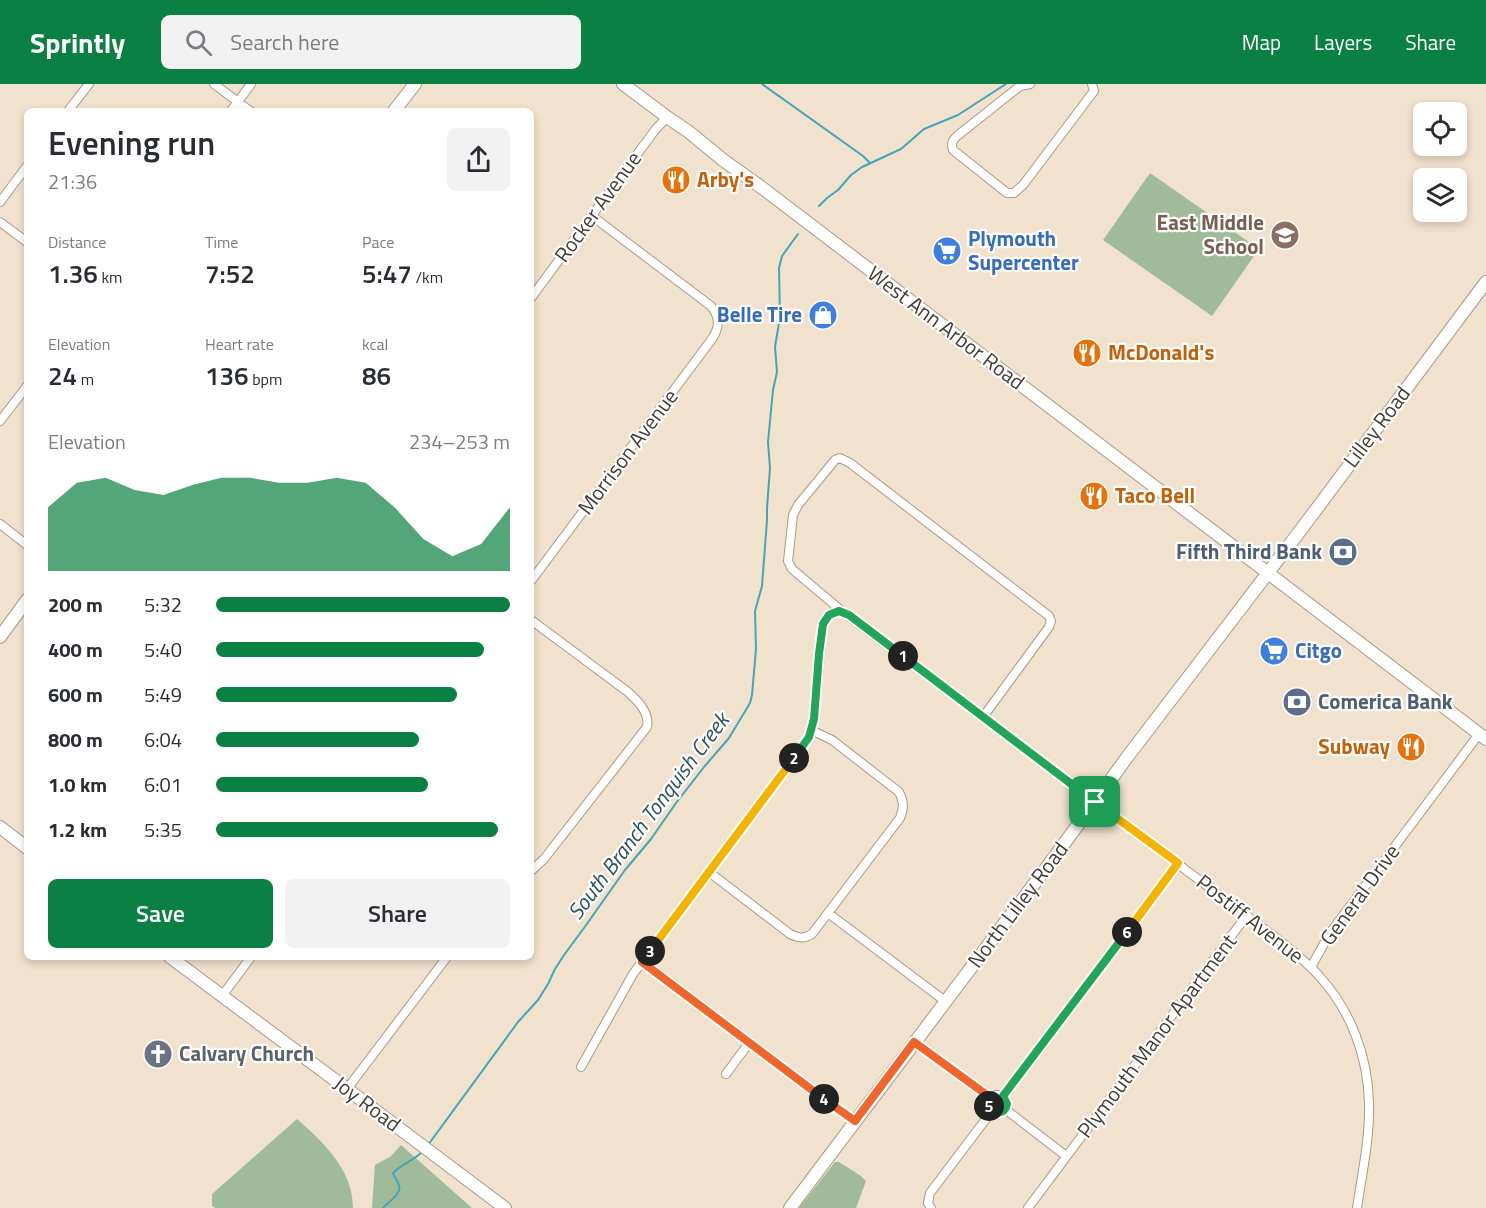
<!DOCTYPE html>
<meta charset="utf-8">
<style>
:root{--surface:#fff;--page:#f2f2f3;--text:#2b2b33;--muted:#7c7c81;--accent:#0b8043}
body{margin:0;font-family:"Titillium Web",sans-serif;background:var(--page);color:var(--text);height:100vh;display:flex;flex-direction:column;font-size:22px;white-space:nowrap}
*{box-sizing:border-box;margin:0}
p{font-size:20px;color:var(--muted)}
.icon{flex:none;width:33px;height:33px;fill:none;stroke:currentColor;stroke-width:2;stroke-linecap:round;stroke-linejoin:round}
.map{position:relative;flex:1;overflow:hidden}
.side{position:absolute;left:24px;top:24px;width:510px;height:852px;display:flex;flex-direction:column;background:var(--surface);border-radius:9px;box-shadow:0 3px 9px #0003}
.side>*{flex:none}
.fabs{position:absolute;left:1413px;top:18px;display:grid;gap:12px}
.fabs a{display:grid;place-items:center;width:54px;height:54px;border-radius:9px;background:var(--surface);box-shadow:0 3px 9px #0003;font-size:30px}
.pin{position:absolute;display:grid;place-items:center;width:51px;height:51px;color:#fff;margin:-26px;border-radius:12px;box-shadow:0 3px 9px #0006}
.km{position:absolute;width:30px;height:30px;margin:-15px;border-radius:50%;background:#222;color:#fff;font-size:16px;line-height:30px;text-align:center}
.round{display:grid;place-items:center;flex:none;width:63px;height:63px;border-radius:9px;background:var(--page)}
.head{display:flex;align-items:center;justify-content:space-between;height:102px;padding:0 24px}
h1{font-size:33px;font-weight:600;line-height:45px}
.figures{display:grid;grid-template-columns:repeat(3,1fr);gap:9px;height:102px;padding:6px 24px}
.figures div{display:grid;align-content:center}
.figures b{font-size:26px;font-weight:600}
.figures small{font-size:16px;font-weight:400}
.figures p{font-size:16px}
.chart{height:168px;padding:12px 24px}
.chart p{display:flex;justify-content:space-between}
.chart svg{width:100%;height:108px;margin-top:6px;fill:var(--accent);opacity:.7}
.cta{display:flex;gap:12px;margin-top:auto;padding:12px 24px}
.cta a{flex:1;height:69px;border-radius:9px;background:var(--accent);color:#fff;font-size:24px;font-weight:600;line-height:69px;text-align:center}
.cta a+a{background:var(--page);color:var(--text)}
ul{padding:0 24px;list-style:none;font-size:20px}
li{display:grid;grid-template-columns:96px 72px 1fr;align-items:center;height:45px}
li i{height:15px;border-radius:8px;background:var(--accent)}
header{display:flex;align-items:center;gap:36px;box-sizing:border-box;height:84px;padding:0 30px;background:var(--accent);color:#fff}
header strong{font-size:28px}
nav{display:flex;gap:33px;margin-inline-start:auto;font-size:21px}
.search{width:420px;height:54px;background:var(--page);display:flex;align-items:center;gap:15px;box-sizing:border-box;padding:0 21px;border-radius:9px;color:var(--muted);font-size:22px}
.map>svg:first-child{display:block}
.green{fill:#9fbb99}
.lines{fill:none;stroke-linecap:round;stroke-linejoin:round}
.stream{stroke:#45a4ba;stroke-width:2}
.street-casing{stroke:#a89a87;stroke-width:10}
.secondary-casing{stroke:#a89a87;stroke-width:14}
.street{stroke:#fff;stroke-width:8}
.secondary{stroke:#fff;stroke-width:12}
.split-1-casing{stroke:#fff;stroke-width:12}
.split-2-casing{stroke:#fff;stroke-width:12}
.split-3-casing{stroke:#fff;stroke-width:12}
.split-4-casing{stroke:#fff;stroke-width:12}
.split-5-casing{stroke:#fff;stroke-width:12}
.split-6-casing{stroke:#fff;stroke-width:12}
.split-7-casing{stroke:#fff;stroke-width:12}
.split-1{stroke:#22a559;stroke-width:8}
.split-2{stroke:#22a559;stroke-width:8}
.split-3{stroke:#f5b400;stroke-width:8}
.split-4{stroke:#f0652b;stroke-width:8}
.split-5{stroke:#f0652b;stroke-width:8}
.split-6{stroke:#22a559;stroke-width:8}
.split-7{stroke:#f5b400;stroke-width:8}
.labels{text-anchor:middle;stroke-width:4.5;stroke-linejoin:round;paint-order:stroke}
.food-label{font-size:21px;font-weight:bold;fill:#c56008;stroke:#fff;text-anchor:start}
.street-label{font-size:21px;fill:#413b33;stroke:#fff}
.education-label{font-size:21px;font-weight:bold;fill:#785e54;stroke:#fff;text-anchor:end}
.shop-label{font-size:21px;font-weight:bold;fill:#366cbe;stroke:#fff;text-anchor:start}
.service-label{font-size:21px;font-weight:bold;fill:#4e5e75;stroke:#fff;text-anchor:end}
.worship-label{font-size:21px;font-weight:bold;fill:#5b616d;stroke:#fff;text-anchor:start}
.water-label{font-size:22px;font-style:italic;fill:#27515b;stroke:#fff}
</style>
<header>
<strong>Sprintly</strong>
<div class="search"><svg class="icon" aria-label="search" viewBox="0 0 24 24"><circle cx="10" cy="10" r="6"/><path d="M15 15l6 6"/></svg>Search here</div>
<nav><a>Map</a><a>Layers</a><a>Share</a></nav>
</header>
<div class="map">
<svg width="1486" height="1124" viewBox="0 0 1486 1124">
<rect width="100%" height="100%" fill="#f1e2ce"/>
<path class="green" d="M1150,89L1259,165L1212,232L1103,156Z
M297,1035C324,1059 353,1086 353,1124H215L212,1122V1110Z
M401,1061L472,1124H372L375,1081L390,1073Z
M835,1078H839L861,1092L866,1097L856,1124H799Z"/>
<g class="lines">
<path class="stream" d="M762,0L863,72L869,78
M819,122L827,114L838,106L851,91L862,83L901,65L924,45L958,31L1006,0
M428,1061L518,938L538,916L548,900L555,885L564,871L584,844L625,786L651,755L676,719L704,683L729,654L750,619L752,611L756,565L755,527L762,502L767,436V424L770,384L768,358L773,306L777,288L775,263L780,233L779,184L782,172L798,150
M383,1124C389,1117 404,1109 398,1099C397,1095 394,1093 393,1089C402,1080 414,1076 422,1068"/>
<g class="street-casing">
<path id="street" d="M214,0L250,27
M1030,0L1020,2L957,52C952,57 951,59 953,66L1007,109H1014L1023,101L1094,7L1092,0
M68,27L89,0
M231,27L251,0
M0,118L27,82
M0,138L27,158
M531,214L655,46L667,33
M0,337L27,302
M0,440L27,461
M531,497L712,255C720,243 720,233 711,222L592,132
M531,536L628,608C638,617 650,629 647,643L544,775L531,787
M983,633L1049,543L1051,537L1049,532L850,379L840,374L835,376L798,421L793,431L788,477L792,485L843,528L1279,856C1293,868 1308,879 1320,893C1351,927 1368,973 1369,1019C1370,1054 1362,1090 1357,1124
M709,788L790,850C798,854 804,855 812,850L900,734C904,724 904,718 899,708L832,656L811,646
M828,829L945,917
M642,877L854,1037
M1311,883L1330,849L1479,650
M222,912L251,873
M914,958L991,1014
M581,983L633,890L805,659L811,646L814,635L823,540C827,531 833,526 843,528
M726,990L749,959
M347,1005L447,873
M989 1020a9 9 0 1 1 18 0a9 9 0 1 1-18 0Z
M1003,1012L1178,779
M1005,1025L1066,1072
M931,1124L928,1119L930,1109L992,1027
M1028,1124L1247,831"/>
</g>
<g class="secondary-casing">
<path id="secondary" d="M623,0L667,33L689,48L723,76L761,103L1486,655
M394,27L415,0
M0,553L27,516
M0,743L27,764
M170,873L347,1005L505,1124
M790,1124L1053,775L1128,672L1303,443L1486,198"/>
</g>
<use href="#street" class="street"/>
<use href="#secondary" class="secondary"/>
</g>
<g class="lines">
<g class="split-1-casing">
<path id="split-1" d="M903,572L1095,718"/>
</g>
<g class="split-2-casing">
<path id="split-2" d="M794,674L809,653L814,635L819,570L823,540L829,531L839,527L849,531L903,572"/>
</g>
<g class="split-3-casing">
<path id="split-3" d="M650,867L794,674"/>
</g>
<g class="split-4-casing">
<path id="split-4" d="M650,867L642,878L824,1015"/>
</g>
<g class="split-5-casing">
<path id="split-5" d="M824,1015L855,1037L914,958L991,1014L989,1022"/>
</g>
<g class="split-6-casing">
<path id="split-6" d="M989,1022C994,1032 1005,1030 1007,1020L1003,1012L1127,848"/>
</g>
<g class="split-7-casing">
<path id="split-7" d="M1095,718L1178,779L1127,848"/>
</g>
<use href="#split-1" class="split-1"/>
<use href="#split-2" class="split-2"/>
<use href="#split-3" class="split-3"/>
<use href="#split-4" class="split-4"/>
<use href="#split-5" class="split-5"/>
<use href="#split-6" class="split-6"/>
<use href="#split-7" class="split-7"/>
</g>
<defs>
<g id="restaurant-disc" transform="scale(1.5)"><circle r="9.5" fill="#e8710a" stroke="#fff"/><path d="M-5-6h1v4h1v-4h1v4h1v-4h1v5L-1.5 .5V6h-2V.5L-5-1ZM5-6V6H3V1.5H1.5Q1.5-4 5-6Z" fill="#fff"/></g>
<g id="school-disc" transform="scale(1.5)"><circle r="9.5" fill="#8d6e63" stroke="#fff"/><path d="M0-5L7-2L0 1L-7-2ZM-4 1L0 2.5L4 1V4Q0 6-4 4Z" fill="#fff"/></g>
<g id="supermarket-disc" transform="scale(1.5)"><circle r="9.5" fill="#3f7fe0" stroke="#fff"/><path d="M-6-5.5h2.5l.6 2H6L4.5 2H-2.5L-4.4-4H-6ZM-1.5 3.2a1.3 1.3 0 1 0 .1 0ZM3 3.2a1.3 1.3 0 1 0 .1 0Z" fill="#fff"/></g>
<g id="shop-disc" transform="scale(1.5)"><circle r="9.5" fill="#3f7fe0" stroke="#fff"/><path d="M-5-2.5h2.3a2.7 3.5 0 0 1 5.4 0H5L5.5 6h-11ZM-1.5-2.5h3a1.5 2.3 0 0 0-3 0Z" fill="#fff"/></g>
<g id="bank-disc" transform="scale(1.5)"><circle r="9.5" fill="#5c6f8a" stroke="#fff"/><path d="M-6-4H6V4H-6ZM0-2.3a2.3 2.3 0 1 0 0 4.6a2.3 2.3 0 1 0 0-4.6Z" fill="#fff"/></g>
<g id="church-disc" transform="scale(1.5)"><circle r="9.5" fill="#6b7280" stroke="#fff"/><path d="M-1.2-6h2.4v3.5h3.3v2.4h-3.3V6h-2.4V-.1h-3.3v-2.4h3.3Z" fill="#fff"/></g>
</defs>
<g fill-rule="evenodd">
<use href="#restaurant-disc" x="676" y="96"/>
<use href="#school-disc" x="1285" y="151"/>
<use href="#supermarket-disc" x="947" y="167"/>
<use href="#shop-disc" x="823" y="231"/>
<use href="#restaurant-disc" x="1087" y="269"/>
<use href="#restaurant-disc" x="1094" y="412"/>
<use href="#bank-disc" x="1343" y="468"/>
<use href="#supermarket-disc" x="1274" y="567"/>
<use href="#bank-disc" x="1297" y="618"/>
<use href="#restaurant-disc" x="1411" y="663"/>
<use href="#church-disc" x="158" y="970"/>
</g>
<g class="labels">
<g class="food-label">
<text x="697" y="103">Arby's</text>
<text x="1108" y="276">McDonald's</text>
<text x="1115" y="419">Taco Bell</text>
<text x="1390" y="670" text-anchor="end">Subway</text>
</g>
<g class="street-label">
<text transform="translate(598 123) rotate(-54)" y="7">Rocker Avenue</text>
<text transform="translate(946 244) rotate(37)" y="7">West Ann Arbor Road</text>
<text transform="translate(1377 343) rotate(-53)" y="7">Lilley Road</text>
<text transform="translate(628 368) rotate(-53)" y="7">Morrison Avenue</text>
<text transform="translate(1360 811) rotate(-54)" y="7">General Drive</text>
<text transform="translate(1018 821) rotate(-53)" y="7">North Lilley Road</text>
<text transform="translate(1250 835) rotate(38)" y="7">Postiff Avenue</text>
<text transform="translate(1157 952) rotate(-53)" y="7">Plymouth Manor Apartment</text>
<text transform="translate(367 1020) rotate(37)" y="7">Joy Road</text>
</g>
<g class="education-label">
<text x="1264" y="146">East Middle<tspan x="1264" dy="24">School</tspan></text>
</g>
<g class="shop-label">
<text x="968" y="162">Plymouth<tspan x="968" dy="24">Supercenter</tspan></text>
<text x="802" y="238" text-anchor="end">Belle Tire</text>
<text x="1295" y="574">Citgo</text>
</g>
<g class="service-label">
<text x="1322" y="475">Fifth Third Bank</text>
<text x="1318" y="625" text-anchor="start">Comerica Bank</text>
</g>
<g class="worship-label">
<text x="179" y="977">Calvary Church</text>
</g>
<g class="water-label">
<text transform="translate(648 732) rotate(-53)" y="8">South Branch Tonquish Creek</text>
</g>
</g>
</svg>
<div class="fabs">
<a><svg class="icon" aria-label="locate" viewBox="0 0 24 24"><circle cx="12" cy="12" r="6"/><path d="M12 2v4M12 18v4M2 12h4M18 12h4"/></svg></a>
<a><svg class="icon" aria-label="layers" viewBox="0 0 24 24"><path d="M12 4l9 5-9 5-9-5zM3 14l9 5 9-5"/></svg></a>
</div>
<div class="pin" style="left:1095px;top:718px;background:#1e9e55"><svg class="icon" aria-label="arrive" viewBox="0 0 24 24"><path d="M6 21V4h12l-3 4 3 4H6"/></svg></div>
<b class="km" style="left:903px;top:572px">1</b>
<b class="km" style="left:794px;top:674px">2</b>
<b class="km" style="left:650px;top:867px">3</b>
<b class="km" style="left:824px;top:1015px">4</b>
<b class="km" style="left:989px;top:1022px">5</b>
<b class="km" style="left:1127px;top:848px">6</b>
<section class="side">
<div class="head"><div><h1>Evening run</h1><p>21:36</p></div><a class="round"><svg class="icon" aria-label="share" viewBox="0 0 24 24"><path d="M12 15V3M7 8l5-5 5 5M5 13v7h14v-7"/></svg></a></div>
<div class="figures">
<div><p>Distance</p><b>1.36<small> km</small></b></div>
<div><p>Time</p><b>7:52</b></div>
<div><p>Pace</p><b>5:47<small> /km</small></b></div>
</div>
<div class="figures">
<div><p>Elevation</p><b>24<small> m</small></b></div>
<div><p>Heart rate</p><b>136<small> bpm</small></b></div>
<div><p>kcal</p><b>86</b></div>
</div>
<div class="chart"><p><span>Elevation</span>234–253 m</p>
<svg viewBox="0 0 160 44" preserveAspectRatio="none"><path d="M0 44V18L10 8L20 6L30 11L40 13L50 9L60 6L70 6L80 8L90 8L100 6L110 8L120 18L130 31L140 38L150 33L160 18V44z"/></svg>
</div>
<ul>
<li><b>200 m</b>5:32<i style="width:100%"></i></li>
<li><b>400 m</b>5:40<i style="width:91%"></i></li>
<li><b>600 m</b>5:49<i style="width:82%"></i></li>
<li><b>800 m</b>6:04<i style="width:69%"></i></li>
<li><b>1.0 km</b>6:01<i style="width:72%"></i></li>
<li><b>1.2 km</b>5:35<i style="width:96%"></i></li>
</ul>
<div class="cta"><a>Save</a><a>Share</a></div>
</section>
</div>
